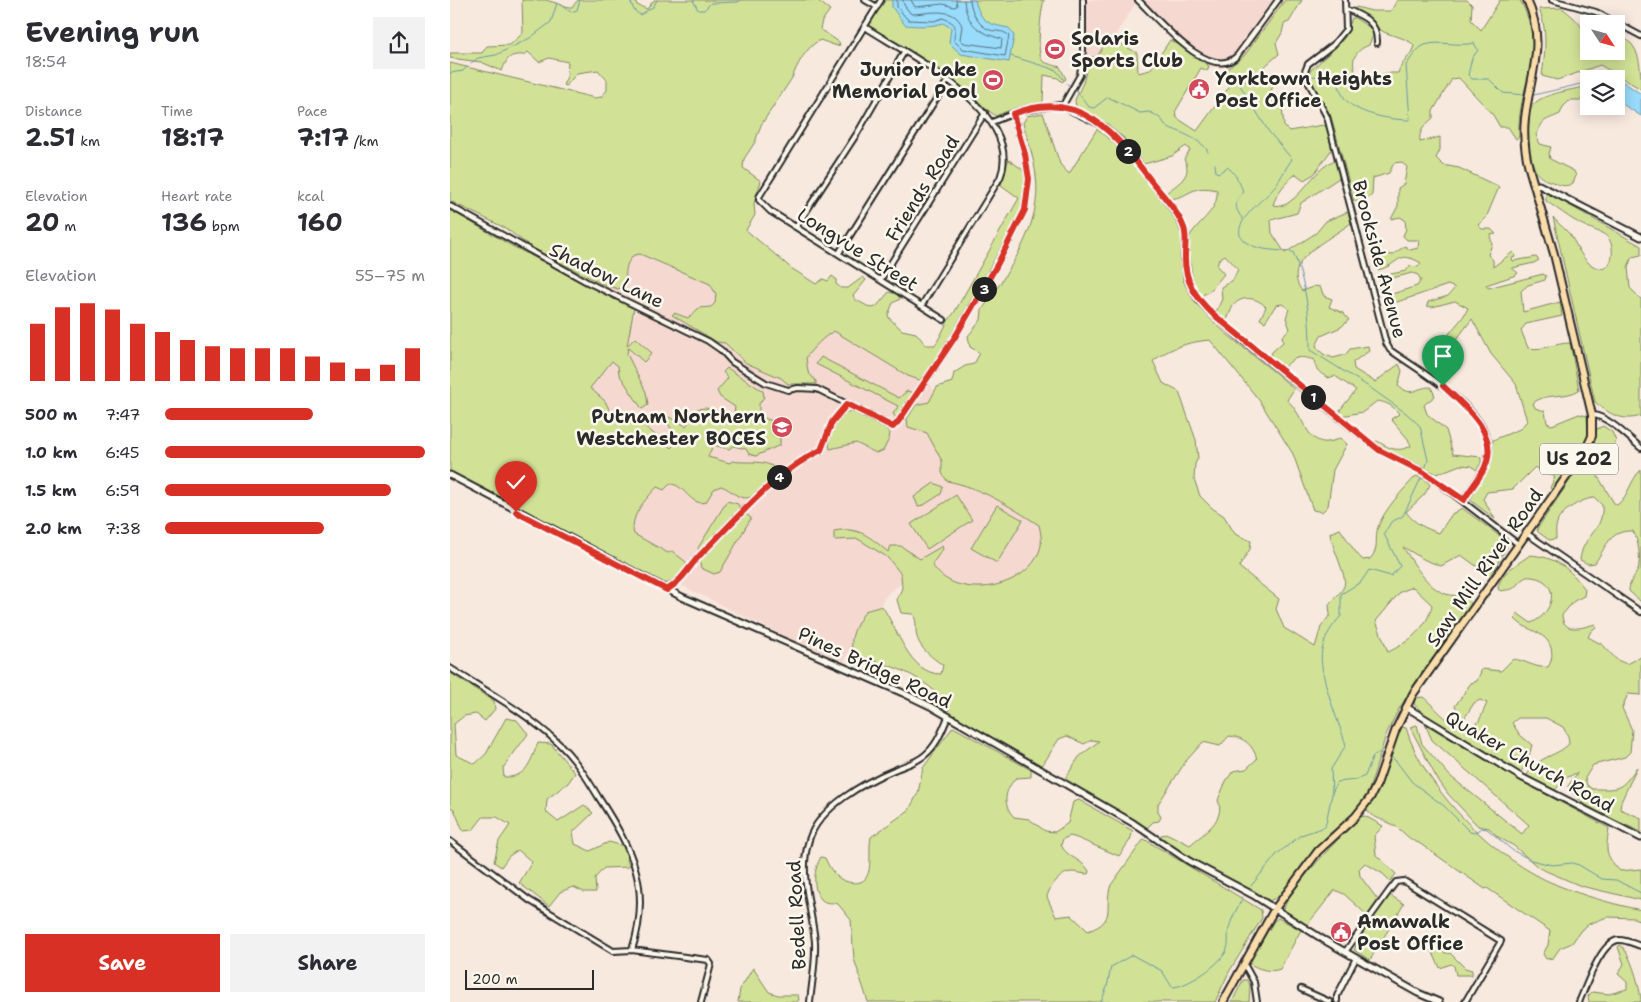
<!DOCTYPE html>
<meta charset="utf-8">
<style>
:root{--surface:#fff;--page:#f2f2f3;--text:#2b2b33;--muted:#7c7c81;--accent:#d93025}
body{margin:0;font-family:"Shantell Sans",sans-serif;background:var(--page);color:var(--text);height:100vh;display:flex;flex-direction:column;font-size:19px;white-space:nowrap}
*{box-sizing:border-box;margin:0}
p{font-size:16px;color:var(--muted)}
.icon{flex:none;width:28px;height:28px;fill:none;stroke:currentColor;stroke-width:2;stroke-linecap:round;stroke-linejoin:round}
.map{position:relative;flex:1;overflow:hidden}
.sheet{display:flex;flex-direction:column;background:var(--surface);width:450px}
.sheet>*{flex:none}
.needle{width:32px;rotate:126deg}
.tools{position:absolute;left:1130px;top:15px;display:grid;gap:10px}
.tools a{display:grid;place-items:center;width:45px;height:45px;border-radius:0px;background:var(--surface);box-shadow:0 2px 12px #0003;font-size:25px}
.scale{position:absolute;left:15px;bottom:12px;width:129px;box-sizing:border-box;padding-left:5px;border:2px solid #2b2b2b;border-top:0;font-size:14px;line-height:18px;white-space:nowrap;color:#2b2b2b;-webkit-text-stroke:4px #fbf7ec;paint-order:stroke}
.pin{position:absolute;display:grid;place-items:center;width:42px;height:42px;color:#fff;margin:-51px -21px;border-radius:50% 50% 50% 0;rotate:-45deg;box-shadow:0 0 5px #0007}
.pin .icon{rotate:45deg}
.km{position:absolute;width:25px;height:25px;margin:-12px;border-radius:50%;background:#222;color:#fff;font-size:14px;line-height:25px;text-align:center}
.round{display:grid;place-items:center;flex:none;width:52px;height:52px;border-radius:0px;background:var(--page)}
.headline{display:flex;align-items:center;justify-content:space-between;height:85px;padding:0 25px}
h1{font-size:28px;font-weight:700;line-height:38px}
.stats{display:grid;grid-template-columns:repeat(3,1fr);gap:8px;height:85px;padding:5px 25px}
.stats div{display:grid;align-content:center}
.stats b{font-size:25px;font-weight:700}
.stats small{font-size:14px;font-weight:400}
.stats p{font-size:14px}
.chart{height:140px;padding:10px 25px}
.chart p{display:flex;justify-content:space-between}
.chart svg{width:100%;height:90px;margin-top:5px;stroke:var(--accent);stroke-width:6}
.action{display:flex;gap:10px;margin-top:auto;padding:10px 25px}
.action a{flex:1;height:58px;border-radius:0px;background:var(--accent);color:#fff;font-size:20px;font-weight:700;line-height:58px;text-align:center}
.action a+a{background:var(--page);color:var(--text)}
ul{padding:0 25px;list-style:none;font-size:16px}
li{display:grid;grid-template-columns:80px 60px 1fr;align-items:center;height:38px}
li i{height:12px;border-radius:6px;background:var(--accent)}
main{display:flex;flex:1;min-height:0}
.map>svg:first-child{display:block}
.built{fill:#f5d9d0}
.green{fill:#d1e296;stroke:#7e8660;fill-rule:evenodd}
.water{fill:#98dbfa;stroke:#6c95a7}
.lines{fill:none;stroke-linecap:round;stroke-linejoin:round}
.shore{stroke:#57717e;stroke-width:1}
.stream{stroke:#6c95a7;stroke-width:1}
.minor-casing{stroke:#2b2b2b;stroke-width:8}
.tertiary-casing{stroke:#2b2b2b;stroke-width:9}
.trunk-casing{stroke:#2b2b2b;stroke-width:10}
.minor{stroke:#fbf7ec;stroke-width:4}
.tertiary{stroke:#fbf7ec;stroke-width:5}
.trunk{stroke:#faddab;stroke-width:6}
.route-casing{stroke:#fff;stroke-width:10}
.route{stroke:#d93025;stroke-width:6}
.labels{text-anchor:middle;stroke-width:5;stroke-linejoin:round;paint-order:stroke}
.shield{fill:#fbf7ec;stroke:#696865;stroke-width:1}
.shield-label{font-size:18px;font-weight:bold;fill:#2b2b2b}
.poi-label{font-size:19px;font-weight:bold;fill:#2b2b2b;stroke:#fbf7ec;text-anchor:start}
.street-label{font-size:19px;fill:#2b2b2b;stroke:#fbf7ec}
</style>
<main>
<section class="sheet">
<div class="headline"><div><h1>Evening run</h1><p>18:54</p></div><a class="round"><svg class="icon" aria-label="share" viewBox="0 0 24 24"><path d="M12 15V3M7 8l5-5 5 5M5 13v7h14v-7"/></svg></a></div>
<div class="stats">
<div><p>Distance</p><b>2.51<small> km</small></b></div>
<div><p>Time</p><b>18:17</b></div>
<div><p>Pace</p><b>7:17<small> /km</small></b></div>
</div>
<div class="stats">
<div><p>Elevation</p><b>20<small> m</small></b></div>
<div><p>Heart rate</p><b>136<small> bpm</small></b></div>
<div><p>kcal</p><b>160</b></div>
</div>
<div class="chart"><p><span>Elevation</span>55–75 m</p>
<svg viewBox="0 0 160 44" preserveAspectRatio="none"><path d="M5 44V16M15 44V8M25 44V6M35 44V9M45 44V16M55 44V20M65 44V24M75 44V27M85 44V28M95 44V28M105 44V28M115 44V32M125 44V35M135 44V38M145 44V36M155 44V28"/></svg>
</div>
<ul>
<li><b>500 m</b>7:47<i style="width:57%"></i></li>
<li><b>1.0 km</b>6:45<i style="width:100%"></i></li>
<li><b>1.5 km</b>6:59<i style="width:87%"></i></li>
<li><b>2.0 km</b>7:38<i style="width:61%"></i></li>
</ul>
<div class="action"><a>Save</a><a>Share</a></div>
</section>
<div class="map">
<svg width="1191" height="1002" viewBox="0 0 1191 1002">
<rect width="100%" height="100%" fill="#f8e9df"/>
<filter id="ink" filterUnits="userSpaceOnUse"><feTurbulence type="fractalNoise" baseFrequency=".02" numOctaves="2"/><feDisplacementMap in="SourceGraphic" scale="10" xChannelSelector="R" yChannelSelector="G"/><feConvolveMatrix kernelMatrix="1 2 1 2 8 2 1 2 1" color-interpolation-filters="sRGB"/></filter>
<g filter="url(#ink)">
<path class="built" d="M633,0H688L647,63L632,61Z
M688,0H838L792,61L779,67L770,68L759,67L746,58Z
M178,238L374,323L482,386L510,475L621,533L540,612L468,572L438,593L394,662L350,644L158,549L123,395L189,309L152,289Z"/>
<path class="green" d="M72,0H96L119,7H122L128,0H185L187,5L197,9L204,0H367L380,10L372,21L370,29L389,42L390,45L387,46L370,40C356,47 347,65 342,78L311,125L305,142L294,159L293,168L311,181L304,203L305,215L296,230L341,268L366,284L373,279L378,281L382,276L386,279V284L391,288H398L413,277L416,280L403,296L406,300L421,308L426,307L439,292L447,294L450,299L443,303L438,315L439,318L452,330L466,333L476,345H485C492,335 495,323 504,313L569,198L551,185L557,163L559,160L572,169L576,177L575,203L569,216L495,346L472,379L469,380L458,376L384,331C376,335 361,349 356,358L358,372L366,381V384H338L331,378L296,363L275,343L267,342L222,315L224,313L238,318L249,308L261,307L265,303L266,294L260,284L190,254L184,255C172,267 178,274 174,287L168,289L152,284L84,249L55,228L0,201V63L145,98L151,97L157,90V80L148,70L127,73L116,86L113,85L117,77L118,62L99,58L89,62L78,52L74,55C59,54 57,58 52,71L31,62L0,58V53H32L37,46L60,45L73,33Z
M434,0H594C591,9 586,54 592,60C595,64 605,65 610,67L616,79L612,82L608,78L594,75L593,102C576,105 560,109 546,116L418,25Z
M835,0H852L839,22L834,24L832,33L826,43L829,54L814,67L824,85L820,92L831,98L834,126L839,131L873,125L878,128L882,149L864,174L854,180L846,174C836,182 827,192 823,205C828,206 834,206 838,203C856,191 866,167 887,159L889,178L851,203L847,213L821,220L822,233L835,253L866,233L876,221L900,211L903,221C885,238 828,259 852,291L865,286L870,287L874,296L882,299L879,307L893,313L899,320L891,327L871,336L866,346L873,354L883,358L895,355L900,349L918,346L919,351L903,362L904,369L925,382L949,364L952,371L948,386C963,398 965,387 981,387L985,396L974,405L977,414L996,430L1003,454L1031,457V463L1026,470L1022,466L1010,465L987,474L934,449L925,442L927,441C939,448 947,453 961,446L958,439L941,419L949,414C944,406 936,402 927,401L913,412L891,416L890,410L906,390L885,376L878,378C870,373 865,370 864,360C849,355 843,357 833,369L820,357L822,352L833,342L832,336L840,329L836,318L839,309L832,304L826,305L815,322L810,319L816,307C808,298 792,294 783,306C780,311 779,317 776,321L766,312L772,299L771,287L783,280L788,269L775,255L769,259L767,266L774,274L760,291L751,296C744,288 742,278 741,267C739,258 736,245 740,236C749,220 769,211 767,190C740,184 743,196 720,199L716,193C727,184 744,176 734,159L740,150L736,146L722,156L694,164L673,137L626,107L625,100L633,83L640,57H647L659,37L687,53L688,73L700,70L720,40L735,48L759,66L757,71L751,68L725,112L727,118L747,131L784,80L777,69L794,56Z
M947,0H1017L1022,5L1021,20L1031,30L1050,0H1070C1100,55 1066,85 1069,137L1066,139L1058,127H1050L1043,115L1009,78L1002,79L983,111V118C976,124 968,131 970,142L990,137V150L986,158L993,165L1009,168L1049,187L1036,218L1028,225L1032,229H1041L1046,234L1040,235L1042,244L1038,255L1043,260V267L1063,252L1065,254V257L1062,258L1063,261L1086,257L1089,260L1084,263L1062,268L1068,273L1066,275L1036,285L1038,288L1093,274L1096,276L1095,280L1078,285L1071,291L1073,312L1110,302L1112,316L1076,324L1071,330L1078,348C1095,351 1104,343 1120,343L1129,390C1115,399 1096,392 1083,403L1085,408L1095,411L1097,423L1102,425L1129,414L1137,416L1138,437L1130,451L1094,456L1089,459L1102,470L1117,457L1126,456L1119,469L1102,490L1100,488L1105,477L1085,467L1063,489L1037,492L1033,499L1045,519L1020,500L1040,462L1043,440L1070,429L1077,421L1066,384L1041,354L1022,319L1003,344L998,347L992,346C998,331 1012,322 1018,308L1005,301L982,307L977,306L978,302L998,296L1005,288L998,285L947,302L939,300V295L967,286L971,280L968,275L962,273L931,281V276L956,271L960,266L968,267L971,263C947,249 950,265 928,270L923,265C928,255 932,253 942,255L955,246L960,250L968,248L969,240H957L953,236L956,229L955,220L950,217L941,219L948,206V188L954,184L957,167L951,162L944,163L939,173L923,178L922,195C917,200 911,202 904,201L881,116L859,78L860,71L887,46L895,37L902,18H905L920,28L924,33L919,45C901,52 898,67 913,81L936,73H948C951,62 962,56 964,45C955,37 945,37 934,32C923,27 918,15 904,10L906,7L922,11H941Z
M1112,8C1128,20 1139,32 1139,51H1166V38L1169,37C1191,41 1191,71 1191,89L1150,65L1107,80L1092,76C1095,53 1098,31 1089,9Z
M1139,86V100H1120L1113,107L1110,114C1093,122 1095,117 1086,135L1090,144L1101,147L1099,154L1100,159L1124,171L1126,176L1123,183C1117,187 1112,186 1105,183C1099,181 1092,179 1088,174C1078,163 1073,115 1084,104C1092,94 1126,89 1139,86Z
M593,113L610,164L619,174L647,129C670,144 728,212 733,239C735,253 729,270 735,284C753,324 812,359 844,389L837,400C856,416 857,455 890,438L897,444L883,470L878,506L872,512L863,510L843,454L809,400L760,340C738,342 721,347 703,361L713,383L729,392L746,440L748,458L745,464L744,479L750,496L762,508L774,516L785,534L801,541L800,549L789,567L829,599L826,609L834,628L865,647L871,627L880,615L879,605C883,599 892,592 894,586C898,577 881,546 880,533L890,529C898,540 904,552 913,560L920,559C930,548 924,539 928,527C935,508 953,490 966,476L976,480L980,485L974,495L956,512C965,524 975,528 989,533L1002,514L1012,508L1055,540L1057,547L1040,576L1011,555L991,566L975,560L953,547C963,562 977,588 996,594C1002,596 1009,595 1016,598L1022,605L970,675L947,712L936,735L919,790L908,809L875,838L828,897L819,901L743,860L711,839V835L718,834L740,845C754,833 776,820 768,800L776,781L783,771L796,769L807,759C803,745 794,737 779,736L770,746L753,742L736,761L708,804V812L711,817L709,821L703,822L697,828L614,780L629,757L649,741L642,740L634,744L617,736L609,739L592,766L498,712L500,706C470,673 444,666 403,655C399,635 405,628 415,611L432,606C448,629 459,674 491,674L493,665C481,657 466,646 466,630C466,623 466,620 463,614L451,613L447,600L452,588L451,574L437,557L408,539L384,540V531C409,526 420,537 438,552L441,546H451L470,559L492,546L493,549L482,564C502,601 574,591 589,552C593,543 591,534 589,525C561,507 530,487 497,481L492,473V461L477,433L458,427L457,419L466,405L479,402L487,387L502,382L504,373L515,366L524,364L530,353L520,347L518,336L531,320L532,310C558,272 593,225 586,176C584,158 578,141 573,123L577,116ZM963,587L982,605C978,627 958,643 938,652L926,621L950,592Z
M1096,192L1191,246V255L1182,257L1178,267L1180,288L1191,299V416C1172,422 1159,414 1145,402L1103,217C1108,224 1117,230 1121,236C1128,247 1132,261 1145,267C1162,275 1166,250 1159,239C1155,233 1148,232 1142,229C1125,223 1111,211 1096,201Z
M0,210L62,246L184,308L177,346L185,338L202,353L194,362L178,348L177,354L196,392L198,405L192,409L169,374L168,366L162,361L140,388L155,401L162,415L174,422L192,424L221,448L230,439L220,427L213,414L236,426L247,409L256,408L279,417L284,414L285,407L270,397L267,391L278,378L273,372L277,368L313,391L314,397L309,404V412L314,418L325,422L330,438V445L306,456L299,454L296,449L283,446L279,449L263,445L258,457L280,463L282,461C297,464 317,458 328,471C321,484 305,504 288,496C282,493 278,488 271,486L264,489L256,502C240,507 235,484 220,484L214,490L207,487C196,499 179,516 184,534L218,553L222,551L236,562C237,574 224,582 214,584L0,473Z
M371,357L449,398L457,391L464,393L447,419L443,414L448,406L366,364Z
M401,411L435,428L440,433L439,439L433,451L426,453L406,443L380,449C376,436 387,413 401,411Z
M1153,426L1162,432L1166,441C1160,453 1146,455 1144,470L1164,503L1167,505C1179,496 1180,480 1191,470V602L1179,591C1179,581 1184,578 1188,570C1191,558 1189,542 1183,531C1160,530 1157,545 1145,563L1138,564L1130,560C1133,533 1154,533 1152,505L1145,498C1133,498 1110,511 1107,523C1105,528 1106,534 1106,539L1099,540L1088,532L1087,529L1141,449L1147,429Z
M484,483L493,487L491,494L474,505L468,506L464,497Z
M506,495L522,520L477,549L461,524Z
M277,501L288,504L291,512L249,551L248,548Z
M547,505L573,520L547,563L521,548Z
M296,514L301,518L270,572L264,574L251,568L249,560Z
M1080,555C1106,557 1119,568 1135,589L1134,596L1124,601L1112,615C1113,634 1131,628 1145,624L1146,627L1141,631L1138,637L1153,645L1167,660L1177,664L1191,657V695L1178,694L1172,708L1182,730L1180,752L1175,757L1143,765L1135,778L1137,785L1142,789C1170,789 1170,791 1187,767L1171,802L1170,809L1191,818V832C1171,822 1127,807 1118,786L1128,772L1116,778L1105,790L1076,777C1089,754 1103,759 1119,744L1118,736L1113,727L1096,718H1068L1062,723L1070,735L1082,745L1077,763L1070,773L978,718L964,704L965,698L973,697C991,712 996,725 1021,728L1029,721L1037,703L1030,700L1024,703L1014,719L1005,706L1021,683L1027,681L1032,669L1051,671L1063,659C1075,660 1086,669 1098,667C1104,659 1103,645 1095,638C1087,630 1074,629 1065,619L1067,613L1081,623C1104,614 1112,581 1082,577C1072,575 1069,585 1062,589C1059,590 1054,590 1051,591L1048,589C1049,573 1068,564 1080,555Z
M0,673L44,701L45,709L35,721L26,714L14,716L4,724L6,755L25,764L36,754L56,718L67,720L78,734L53,768L54,777C77,778 80,762 88,743L101,744L125,773L118,783L97,799L96,812L108,822L134,805L143,813L123,832L125,844L140,851L159,842L174,846L179,867L154,868L145,878L146,892H134L123,887L110,892L99,906L69,883L82,862L68,850L59,856L51,867L44,862L49,841L60,825L47,817H33L23,830L13,831L4,809L0,807Z
M975,724L1069,780L1159,828C1156,850 1154,854 1170,871L1191,869V900L1131,886L1089,868L1064,846L1048,837L1039,828L1028,826L998,794L985,775L960,727L967,725L972,744L1000,776L1072,834L1079,825L982,740Z
M503,727L581,770V777L566,778C554,791 552,804 564,817L579,819L595,831L605,832L618,823L623,802L629,800L683,831L680,840L669,856L627,838L620,836L613,839L611,845C617,858 632,859 639,871L638,874C633,874 627,872 622,872C611,872 599,887 597,897L606,917L621,915L638,931C668,921 653,906 661,885L694,839L811,910L812,918L779,972L765,1002H418L404,959L401,920L388,904C383,902 376,904 372,900C361,890 364,868 371,857L375,858C380,869 386,879 398,882C428,889 417,854 421,837L459,810L468,793L473,768Z
M952,727L956,728C975,791 1047,861 1107,885C1134,896 1163,904 1191,910V921L1184,918L1157,917L1139,924L1131,930L1122,943L1110,948L1103,958L1096,959L1093,954L1098,945L1100,931L1037,888L1035,889L969,843C958,840 953,830 943,825C935,820 926,819 918,812L917,809C936,785 938,754 952,727Z
M915,816L933,826L924,836L926,855L946,874L940,881L933,874L915,863L909,869L910,876L928,900L918,916L894,894L885,890L857,925L834,910C834,893 896,831 910,817Z
M940,895L954,904L920,960L904,950L910,936Z
M828,918L851,930L830,969C821,973 807,969 799,963L824,921Z
M963,937L974,942L982,938H986L995,953H1000L1015,968L1022,970V975H1006L1004,966L1001,964L990,968L983,953L976,948L963,947L957,948L956,945Z
M1170,945C1180,950 1191,990 1191,1002H1139L1138,996L1142,992L1159,994L1177,989V982L1168,974L1174,964L1168,947Z
M303,968L319,992L328,995H348L349,1000L346,1002H288L290,989Z
M793,980H797L800,985L799,1002H782Z"/>
<path class="water" d="M442,0H525C531,22 537,24 559,28L564,36L559,62L511,54L499,43L501,28L493,23C482,27 467,26 455,25L442,7Z
M1155,74L1166,77L1191,94V116L1166,100V79H1155Z"/>
<g class="lines">
<path class="shore" d="M447,0V7L458,20L484,21L493,18C510,25 504,27 504,41L513,49L555,56L559,36C554,30 547,32 540,30C528,26 521,11 520,0
M453,0L454,5L461,14C478,14 504,5 512,26L510,39L514,43L551,48L552,39C530,33 516,25 514,0
M461,0L465,7L493,4L504,7L507,6L506,0"/>
<path class="stream" d="M180,0L184,10L190,15L203,7L207,0
M243,0L248,10H254L261,3L288,2L291,0
M561,56L606,70L614,80
M21,63L28,58L46,55L80,38L101,22L107,3L121,12L127,10L130,0
M0,73L13,71L17,67
M858,76L886,77C888,83 890,90 893,96C903,114 941,120 960,120L956,65C961,59 967,48 975,45C990,40 1008,47 1024,43L1028,50L1022,58L1018,75L1022,79H1039L1053,93L1075,95
M851,77L788,82L819,132L842,159C835,169 830,180 823,189C814,200 773,228 797,243C809,251 829,250 843,252C856,284 860,315 860,350L919,387L956,413L970,426L978,460L975,469
M617,84L621,86
M626,90L639,107L644,108L658,97L690,113L699,112L704,114L711,119L717,127C726,130 755,141 758,152
M1084,95L1139,82
M765,164L766,172L769,173L777,167C784,171 791,184 793,192C784,201 784,209 793,219
M939,756L946,761L962,782L994,806L1020,832L1024,833L1031,828L1037,829L1062,850L1081,860L1102,865L1122,863L1129,865L1152,879L1166,880L1191,893
M882,793L887,782L906,780L915,776L923,756L928,753L936,754
M801,886L827,854L851,835L875,827L882,794L881,769L896,745C889,723 867,671 872,650C875,636 882,626 891,616V594L911,582L919,570L941,576L950,566L934,534L941,522L953,516L972,476
M651,1002L657,987L661,967L682,955L712,971L722,987C737,987 772,964 777,949C779,944 778,938 778,933C780,920 787,909 793,897"/>
<g class="minor-casing">
<path id="minor" d="M415,0L427,7
M431,0L309,197V200L320,211L494,320
M688,0C707,18 759,83 787,56L828,0
M895,0L896,29L883,45L858,64L854,74L877,117L936,343L940,350C969,371 1047,413 1038,456C1035,472 1022,486 1013,500
M1102,0L1146,12L1191,36
M896,9C913,16 928,22 927,43
M415,27C458,55 576,112 550,178L472,305
M613,105L630,75L633,50V0
M542,122L570,111L609,105L655,127L673,144L729,217L736,235L734,257L737,279L748,300L792,340L929,450L966,468L990,484L1068,544
M0,206L137,282L258,341L271,350L282,362L316,383L338,390L348,388L367,389L443,427L448,422L505,337L547,265L575,210L579,179L575,154L563,114
M346,227L408,132L454,52
M389,253L498,80
M431,279L535,113
M1142,415C1157,415 1180,439 1191,448
M1076,533L1191,612
M217,589C235,578 238,567 252,553C288,517 324,473 371,450L382,422L397,404
M0,668C36,691 75,712 106,741C124,757 137,778 149,798C183,851 202,888 182,950
M0,841L79,900L163,951L182,950L258,960L261,964L251,1002
M895,952L939,891L946,882L954,881L1051,941L1015,1002
M794,964L804,982L807,1002
M851,989L880,1002
M887,1001V996L906,958
M360,1002C362,982 366,961 365,942C362,908 348,874 359,840C369,807 415,782 444,770C455,765 466,763 475,755C487,745 492,731 498,717
M1129,1002C1136,987 1150,943 1168,940C1175,939 1184,944 1191,946"/>
</g>
<g class="tertiary-casing">
<path id="tertiary" d="M1084,186L1089,185L1191,237
M0,475L232,597L453,693L482,707L683,823L739,861L803,895L874,940L968,993L989,1002
M956,707L1071,777L1191,838"/>
</g>
<g class="trunk-casing">
<path id="trunk" d="M773,1002L824,910L868,851L905,817L920,798L927,784L946,729L963,694L1136,449L1142,436V415L1104,254L1079,168C1075,152 1073,135 1075,118C1080,75 1097,43 1077,0"/>
</g>
<use href="#minor" class="minor"/>
<use href="#tertiary" class="tertiary"/>
<use href="#trunk" class="trunk"/>
</g>
</g>
<g class="lines" filter="url(#ink)">
<g class="route-casing">
<path id="route" d="M66,512L217,590C235,578 238,567 252,553C288,518 325,472 371,450L382,422L397,404L443,427L448,422L505,337L547,265L575,210L579,179L575,154L563,114C629,87 666,134 702,182C713,196 728,211 734,228C737,237 735,246 735,255C734,280 745,297 763,314L929,450L973,472L1014,500C1020,489 1030,478 1035,467C1050,434 1015,406 993,386"/>
</g>
<use href="#route" class="route"/>
</g>
<defs>
<g id="stadium-disc" transform="scale(1.125)"><circle r="9.5" fill="#d1495b" stroke="#fbf7ec"/><path d="M0-5a6.5 5 0 1 0 0 10a6.5 5 0 1 0 0-10ZM-3.5-1.8h7v3.6h-7Z" fill="#fff"/></g>
<g id="civic-disc" transform="scale(1.125)"><circle r="9.5" fill="#d1495b" stroke="#fbf7ec"/><path d="M-.6-6.5H3V-4.5H.6V-3L4-1V1h2V6H-6V1h2V-1L-.6-3ZM-1.2 2.5V6h2.4V2.5Z" fill="#fff"/></g>
<g id="school-disc" transform="scale(1.125)"><circle r="9.5" fill="#d1495b" stroke="#fbf7ec"/><path d="M0-5L7-2L0 1L-7-2ZM-4 1L0 2.5L4 1V4Q0 6-4 4Z" fill="#fff"/></g>
</defs>
<g fill-rule="evenodd">
<use href="#stadium-disc" x="605" y="49"/>
<use href="#stadium-disc" x="543" y="80"/>
<use href="#civic-disc" x="749" y="89"/>
<use href="#school-disc" x="332" y="427"/>
<use href="#civic-disc" x="891" y="932"/>
</g>
<g class="labels">
<rect class="shield" x="1090" y="443.5" width="78" height="31" rx="4"/>
<g class="shield-label">
<text x="1129" y="465">US 202</text>
</g>
<g class="poi-label">
<text x="621" y="45">Solaris<tspan x="621" dy="22">Sports Club</tspan></text>
<text x="527" y="76" text-anchor="end">Junior Lake<tspan x="527" dy="22">Memorial Pool</tspan></text>
<text x="765" y="85">Yorktown Heights<tspan x="765" dy="22">Post Office</tspan></text>
<text x="316" y="423" text-anchor="end">Putnam Northern<tspan x="316" dy="22">Westchester BOCES</tspan></text>
<text x="907" y="928">Amawalk<tspan x="907" dy="22">Post Office</tspan></text>
</g>
<g class="street-label">
<text transform="translate(472 188) rotate(-58)" y="7">Friends Road</text>
<text transform="translate(408 249) rotate(32)" y="7">Longvue Street</text>
<text transform="translate(930 259) rotate(75)" y="7">Brookside Avenue</text>
<text transform="translate(157 275) rotate(26)" y="7">Shadow Lane</text>
<text transform="translate(1034 567) rotate(-55)" y="7">Saw Mill River Road</text>
<text transform="translate(425 667) rotate(25)" y="7">Pines Bridge Road</text>
<text transform="translate(1080 761) rotate(29)" y="7">Quaker Church Road</text>
<text transform="translate(346 915) rotate(-93)" y="7">Bedell Road</text>
</g>
</g>
</svg>
<div class="tools">
<a><svg class="needle" viewBox="-14 -14 28 28"><path d="M0-13l5 13h-10z" fill="#e53935"/><path d="M0 13l5-13h-10z" fill="#7c7c81"/></svg></a>
<a><svg class="icon" aria-label="layers" viewBox="0 0 24 24"><path d="M12 4l9 5-9 5-9-5zM3 14l9 5 9-5"/></svg></a>
</div>
<div class="scale">200 m</div>
<div class="pin" style="left:993px;top:386px;background:#1e9e55"><svg class="icon" aria-label="arrive" viewBox="0 0 24 24"><path d="M6 21V4h12l-3 4 3 4H6"/></svg></div>
<div class="pin" style="left:66px;top:512px;background:#d93025"><svg class="icon" aria-label="check" viewBox="0 0 24 24"><path d="M5 12l5 5 9-10"/></svg></div>
<b class="km" style="left:863px;top:397px">1</b>
<b class="km" style="left:678px;top:151px">2</b>
<b class="km" style="left:534px;top:289px">3</b>
<b class="km" style="left:329px;top:477px">4</b>
</div>
</main>
